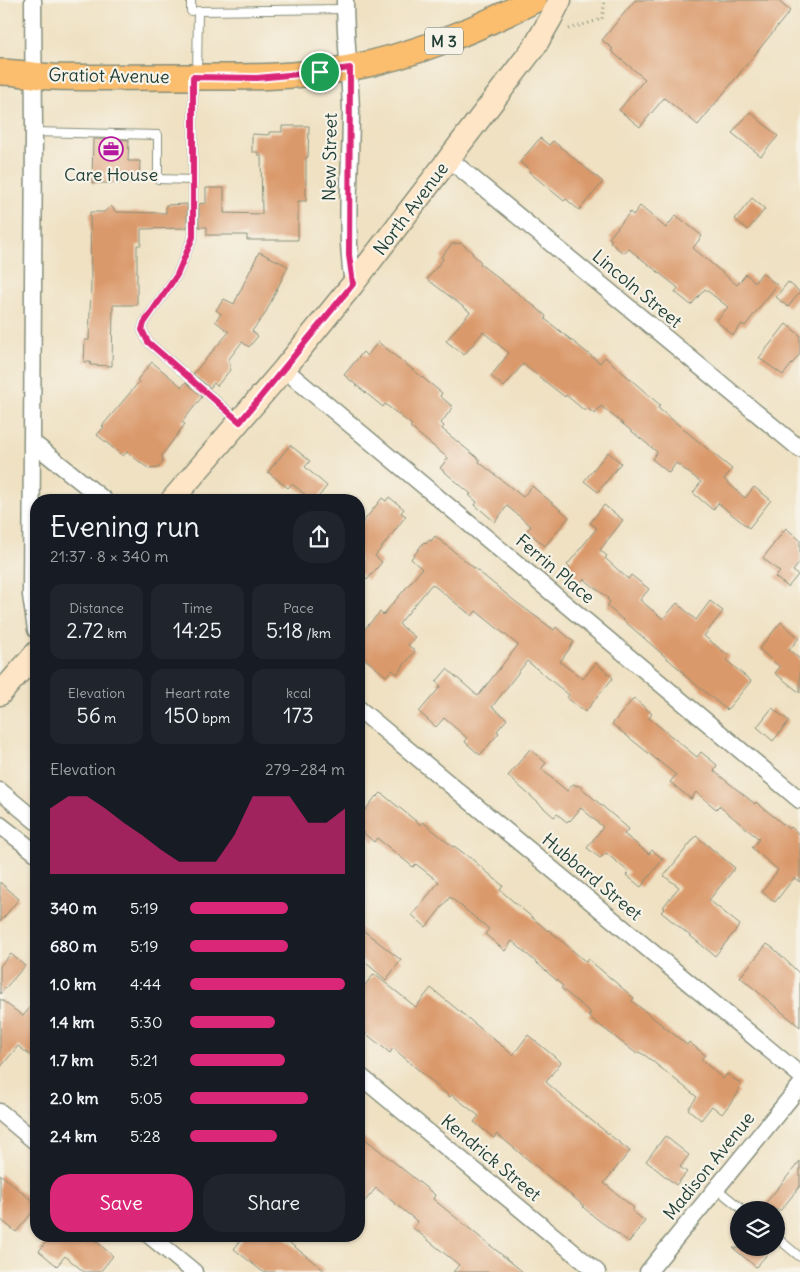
<!DOCTYPE html>
<meta charset="utf-8">
<style>
:root{--surface:#171b24;--page:#20242c;--text:#f1f3f6;--muted:#9ea1a6;--accent:#db2777}
body{margin:0;font-family:Delius,sans-serif;background:var(--page);color:var(--text);height:100vh;display:flex;flex-direction:column;font-size:19px;white-space:nowrap}
*{box-sizing:border-box;margin:0}
p{font-size:16px;color:var(--muted)}
.icon{flex:none;width:28px;height:28px;fill:none;stroke:currentColor;stroke-width:2;stroke-linecap:round;stroke-linejoin:round}
.map{position:relative;flex:1;overflow:hidden}
.details{position:absolute;left:30px;top:494px;width:335px;height:748px;display:flex;flex-direction:column;background:var(--surface);border-radius:20px;box-shadow:0 1px 4px #0004}
.details>*{flex:none}
.controls{position:absolute;left:730px;top:1201px;display:grid;gap:10px}
.controls a{display:grid;place-items:center;width:55px;height:55px;border-radius:50%;background:var(--surface);box-shadow:0 1px 4px #0004;font-size:25px}
.pin{position:absolute;display:grid;place-items:center;width:42px;height:42px;color:#fff;margin:-21px;border:2px solid #fff;border-radius:50%;box-shadow:0 1px 5px #0007}
.round{display:grid;place-items:center;flex:none;width:52px;height:52px;border-radius:20px;background:var(--page)}
.head{display:flex;align-items:center;justify-content:space-between;height:85px;padding:0 20px}
h1{font-size:28px;font-weight:600;line-height:38px}
.figures{display:grid;grid-template-columns:repeat(3,1fr);gap:8px;height:85px;padding:5px 20px}
.figures div{display:grid;align-content:center;border-radius:12px;background:var(--page);text-align:center}
.figures b{font-size:21px;font-weight:600}
.figures small{font-size:14px;font-weight:400}
.figures p{font-size:14px}
.chart{height:140px;padding:10px 20px}
.chart p{display:flex;justify-content:space-between}
.chart svg{width:100%;height:90px;margin-top:5px;fill:var(--accent);opacity:.7}
.button{display:flex;gap:10px;margin-top:auto;padding:10px 20px}
.button a{flex:1;height:58px;border-radius:20px;background:var(--accent);color:#fff;font-size:20px;font-weight:600;line-height:58px;text-align:center}
.button a+a{background:var(--page);color:var(--text)}
ul{padding:0 20px;list-style:none;font-size:16px}
li{display:grid;grid-template-columns:80px 60px 1fr;align-items:center;height:38px}
li i{height:12px;border-radius:6px;background:var(--accent)}
.map>svg:first-child{display:block}
.building{fill:#da996b}
.lines{fill:none;stroke-linecap:round;stroke-linejoin:round}
.service-casing{stroke:#878f7b;stroke-width:10}
.minor-casing{stroke:#878f7b;stroke-width:19}
.secondary-casing{stroke:#878f7b;stroke-width:25}
.primary-casing{stroke:#878f7b;stroke-width:28}
.path{stroke:#878f7b;stroke-width:3;stroke-dasharray:1 4;stroke-linecap:butt}
.service{stroke:#fff;stroke-width:8}
.minor{stroke:#fff;stroke-width:16}
.secondary{stroke:#fde5c5;stroke-width:22}
.primary{stroke:#fbbd6e;stroke-width:25}
.route-casing{stroke:#fff;stroke-width:10}
.route{stroke:#db2777;stroke-width:6}
.labels{text-anchor:middle;stroke-width:4.5;stroke-linejoin:round;paint-order:stroke}
.shield{fill:#f7f3e8;stroke:#60746a;stroke-width:1}
.shield-label{font-size:16px;font-weight:bold;fill:#1f3d34}
.street-label{font-size:18px;fill:#1f3d34;stroke:#f7f3e8}
.poi-label{font-size:18px;fill:#1f3d34;stroke:#f7f3e8}
</style>
<div class="map">
<svg width="800" height="1272" viewBox="0 0 800 1272">
<rect width="100%" height="100%" fill="#f7f3e8"/>
<filter id="ink" filterUnits="userSpaceOnUse"><feTurbulence type="fractalNoise" baseFrequency=".02" numOctaves="2"/><feDisplacementMap in="SourceGraphic" scale="10" xChannelSelector="R" yChannelSelector="G"/><feConvolveMatrix kernelMatrix="1 2 1 2 8 2 1 2 1" color-interpolation-filters="sRGB"/></filter>
<filter id="wash" filterUnits="userSpaceOnUse"><feTurbulence type="fractalNoise" baseFrequency=".0096" numOctaves="4" result="noise"/><feDisplacementMap in="SourceGraphic" scale="20" xChannelSelector="R" yChannelSelector="G"/><feGaussianBlur stdDeviation="1.12" result="paint"/><feColorMatrix in="noise" values="0 0 0 0 0 0 0 0 0 0 0 0 0 0 0 0 0 1.4 0 .05"/><feComposite in="paint" operator="in"/></filter>
<g filter="url(#wash)">
<rect width="100%" height="100%" fill="#efe1c2"/>
<g id="blocks">
<path class="building" d="M635,0H777L790,11L698,125L664,98L640,127L619,110L645,79L611,51L613,49L602,40Z
M750,112L778,136L761,156L732,133Z
M282,126H309L308,157H306V201H298V240H247V235H207V227H199V204L206,203V188H224V213L262,214L261,155H258V152H252V134L269,135V132H282Z
M540,138L549,145L553,141L603,182L579,210L566,199L564,201L529,172L530,170L520,162Z
M93,139L129,140L128,161H140L139,183H92Z
M752,198L765,209L748,230L735,219Z
M187,204V228L141,229V245H137V305H113L112,366L90,365L91,362H84L85,340H89L91,284L90,212H104L111,206L116,212L166,213V205Z
M640,206L666,228L676,215L702,236L693,248L737,285L746,274L755,282L762,273L777,285L745,326L742,324L733,335L716,321L728,307L705,289L691,305L675,292L678,288L677,287L629,249L623,253L610,242L612,240L609,238L630,212L633,215Z
M461,243L473,253L472,254L481,262L480,264L538,309L546,316L545,319L600,363L605,357L660,405L658,408L732,469L724,479L745,498L754,487L771,500L749,528L718,503L713,510L693,493L701,482L676,463L669,473L652,459L657,452L601,406L595,414L587,408L585,411L566,395L565,397L523,364L504,387L491,376L509,353L483,332L464,355L446,341L470,312L427,279L443,259L441,257L452,244Z
M259,252L288,266L265,314L252,331L258,336L249,347L242,342L229,359L230,370L217,386L214,383L210,388L193,374L229,332L215,321L221,314L216,310L224,299L234,304Z
M788,282L800,292L788,307L776,297Z
M786,324L800,335V354L783,375L759,358Z
M378,342L442,393L440,396L453,407L441,423L444,426L442,429L480,460L479,462L523,497L532,486L569,517L545,546L527,531L531,526L507,506L495,522L475,505L477,502L469,495L471,494L440,468L448,458L410,427L412,425L385,404L383,407L344,375L363,352L367,356Z
M152,362L182,387L186,382L202,397L182,422L185,424L162,455L163,462L158,468L149,469L127,452L123,456L97,435L104,427L102,426L139,382L137,380Z
M290,445L310,461L305,467L327,486L316,500H312L292,484L288,488L268,472Z
M608,452L621,463L598,492L584,481Z
M389,497L404,509L401,513L406,516L375,556L382,562L367,580L361,574L359,577V527L382,498L386,501Z
M604,505L623,520L600,550L607,556L605,558L628,579L631,575L649,589L640,600L663,619L677,603L696,620L710,601L723,611L704,636L729,656L726,660L751,681L727,710L683,674L684,673L607,606L610,602L607,599L608,598L584,579L579,584L566,573L570,568L567,565L597,528L590,523Z
M786,528L800,540V562L793,571L798,575L788,587L775,577L780,572L763,558Z
M435,536L516,602L554,630L556,627L574,642L560,662L583,679L596,663L613,678L585,712L567,698L569,695L527,661L492,707L507,719L497,731L499,733L480,755L465,742L467,738L444,718L436,727L419,712L441,686L436,682L447,669L478,696L518,645L476,611L472,616L432,584L399,624L415,637L408,645L415,651L397,674L392,670L386,676L359,654V635L380,612L383,615L422,569L411,559L424,542L426,544L429,540L431,541Z
M781,622L799,638L789,650L800,659V693L775,673L780,667L759,649Z
M634,698L652,714L649,718L697,757L701,752L717,765L714,771L755,804L756,802L789,829L791,827L800,835V882L794,878L775,902L762,892L778,870L752,848L759,839L719,806L716,809L696,792L691,799L670,782L676,775L612,724Z
M772,708L789,721L773,741L757,727Z
M530,749L546,763L541,769L567,791L573,784L577,786L578,785L629,829L624,834L649,854L652,850L663,859L641,887L626,875L629,872L606,853L600,858L587,848L603,827L581,808L570,821L569,820L567,822L557,814L554,817L508,776Z
M381,793L421,825L423,822L453,847L454,846L473,860L503,886L500,890L548,931L549,930L586,962L588,959L634,998L632,1001L687,1045L689,1042L705,1055L701,1059L723,1079L727,1074L741,1084L737,1091L739,1092L722,1114L712,1106L701,1120L688,1109L697,1097L646,1056L639,1052L637,1054L588,1016L591,1013L561,988L563,986L512,941L505,951L485,934L489,929L450,897L426,927L412,915L439,882L416,864L413,867L377,838L374,842L359,829V818L376,796L377,797Z
M696,836L735,868L709,900L740,925L715,956L661,912L665,908L663,907L679,887L664,876Z
M0,882L19,899L0,922Z
M359,927L401,960L386,980L359,957Z
M767,944L773,948L800,974V1027L740,977Z
M11,954L25,966L0,994V966Z
M374,974L416,1007L431,988L513,1055L528,1035L561,1062L546,1082L562,1096V1097L630,1151L604,1183L634,1208L632,1211L645,1221L629,1242L597,1219L583,1207L584,1206L497,1134L494,1138L474,1122L479,1116L452,1095L450,1097L393,1048L390,1053L359,1028V992Z
M0,999L23,1016L36,1000V1060L18,1046L0,1068Z
M359,1134L435,1195L433,1199L523,1272H453L459,1265L413,1228L418,1222L376,1188L359,1208Z
M665,1136L689,1155L680,1167L687,1172L676,1185L646,1161Z
M800,1161V1186L781,1210H760Z
M0,1174L36,1204V1208L16,1232L0,1219Z
M51,1235H89L113,1256L100,1272H84L65,1256L57,1266L39,1251Z
M245,1235H280L326,1272H263L234,1249Z
M733,1248H773L756,1267Z"/>
</g>
</g>
<g filter="url(#ink)">
<use href="#blocks" fill-opacity="0" stroke="#878f7b" stroke-width="1"/>
<g class="lines">
<g class="service-casing">
<path id="service" d="M191,0V11
M197,73L198,11L345,9
M193,79V237L177,275L144,323L142,330L148,342L237,419
M34,132L158,135V179L193,180
M716,1188L743,1210
M776,1237L800,1257"/>
</g>
<g class="minor-casing">
<path id="minor" d="M33,0L34,132L31,595L36,630
M345,0C345,37 350,74 351,111C351,169 344,227 353,284
M449,159L800,449
M284,369L800,800
M32,442L104,500
M359,709L800,1075
M0,791L36,821
M0,825L36,853
M359,1075L597,1272
M0,1112L36,1142
M149,1235L194,1272
M648,1272L800,1086"/>
</g>
<g class="secondary-casing">
<path id="secondary" d="M172,500L284,369L353,284L535,46L551,18L560,0
M0,694L36,653"/>
</g>
<g class="primary-casing">
<path id="primary" d="M0,72C18,72 35,76 53,77C92,78 132,77 171,77C230,77 290,79 349,68C414,56 475,30 534,0"/>
</g>
<path class="path" d="M569,29L602,19L605,0"/>
<use href="#service" class="service"/>
<use href="#minor" class="minor"/>
<use href="#secondary" class="secondary"/>
<use href="#primary" class="primary"/>
</g>
</g>
<g class="lines" filter="url(#ink)">
<g class="route-casing">
<path id="route" d="M350,68L349,255L353,284L240,422L148,342L142,330L144,323L177,275L193,237V77L257,78L320,72Z"/>
</g>
<use href="#route" class="route"/>
</g>
<defs>
<g id="office-ring" transform="scale(1.25)"><circle r="9.5" fill="#f7f3e8" stroke="#b5179e" stroke-width="1.5"/><path d="M-6-3h4V-5.5h4V-3h4V5H-6ZM-1-4.5V-3h2v-1.5ZM-6 0V1H6V0Z" fill="#b5179e"/></g>
</defs>
<g fill-rule="evenodd">
<use href="#office-ring" x="111" y="149"/>
</g>
<g class="labels">
<rect class="shield" x="425" y="27.5" width="38" height="27" rx="4"/>
<g class="shield-label">
<text x="444" y="47">M 3</text>
</g>
<g class="street-label">
<text transform="translate(109 76) rotate(1)" y="6">Gratiot Avenue</text>
<text transform="translate(330 157) rotate(-89)" y="6">New Street</text>
<text transform="translate(411 209) rotate(-53)" y="6">North Avenue</text>
<text transform="translate(637 289) rotate(40)" y="6">Lincoln Street</text>
<text transform="translate(555 569) rotate(40)" y="6">Ferrin Place</text>
<text transform="translate(592 877) rotate(40)" y="6">Hubbard Street</text>
<text transform="translate(491 1158) rotate(40)" y="6">Kendrick Street</text>
<text transform="translate(709 1166) rotate(-51)" y="6">Madison Avenue</text>
</g>
<g class="poi-label">
<text x="111" y="181">Care House</text>
</g>
</g>
</svg>
<div class="controls">
<a><svg class="icon" aria-label="layers" viewBox="0 0 24 24"><path d="M12 4l9 5-9 5-9-5zM3 14l9 5 9-5"/></svg></a>
</div>
<div class="pin" style="left:320px;top:72px;background:#1e9e55"><svg class="icon" aria-label="arrive" viewBox="0 0 24 24"><path d="M6 21V4h12l-3 4 3 4H6"/></svg></div>
<section class="details">
<div class="head"><div><h1>Evening run</h1><p>21:37 · 8 × 340 m</p></div><a class="round"><svg class="icon" aria-label="share" viewBox="0 0 24 24"><path d="M12 15V3M7 8l5-5 5 5M5 13v7h14v-7"/></svg></a></div>
<div class="figures">
<div><p>Distance</p><b>2.72<small> km</small></b></div>
<div><p>Time</p><b>14:25</b></div>
<div><p>Pace</p><b>5:18<small> /km</small></b></div>
</div>
<div class="figures">
<div><p>Elevation</p><b>56<small> m</small></b></div>
<div><p>Heart rate</p><b>150<small> bpm</small></b></div>
<div><p>kcal</p><b>173</b></div>
</div>
<div class="chart"><p><span>Elevation</span>279–284 m</p>
<svg viewBox="0 0 160 44" preserveAspectRatio="none"><path d="M0 44V12L10 6L20 6L30 12L40 19L50 25L60 32L70 38L80 38L90 38L100 25L110 6L120 6L130 6L140 19L150 19L160 12V44z"/></svg>
</div>
<ul>
<li><b>340 m</b>5:19<i style="width:63%"></i></li>
<li><b>680 m</b>5:19<i style="width:63%"></i></li>
<li><b>1.0 km</b>4:44<i style="width:100%"></i></li>
<li><b>1.4 km</b>5:30<i style="width:55%"></i></li>
<li><b>1.7 km</b>5:21<i style="width:61%"></i></li>
<li><b>2.0 km</b>5:05<i style="width:76%"></i></li>
<li><b>2.4 km</b>5:28<i style="width:56%"></i></li>
</ul>
<div class="button"><a>Save</a><a>Share</a></div>
</section>
</div>
